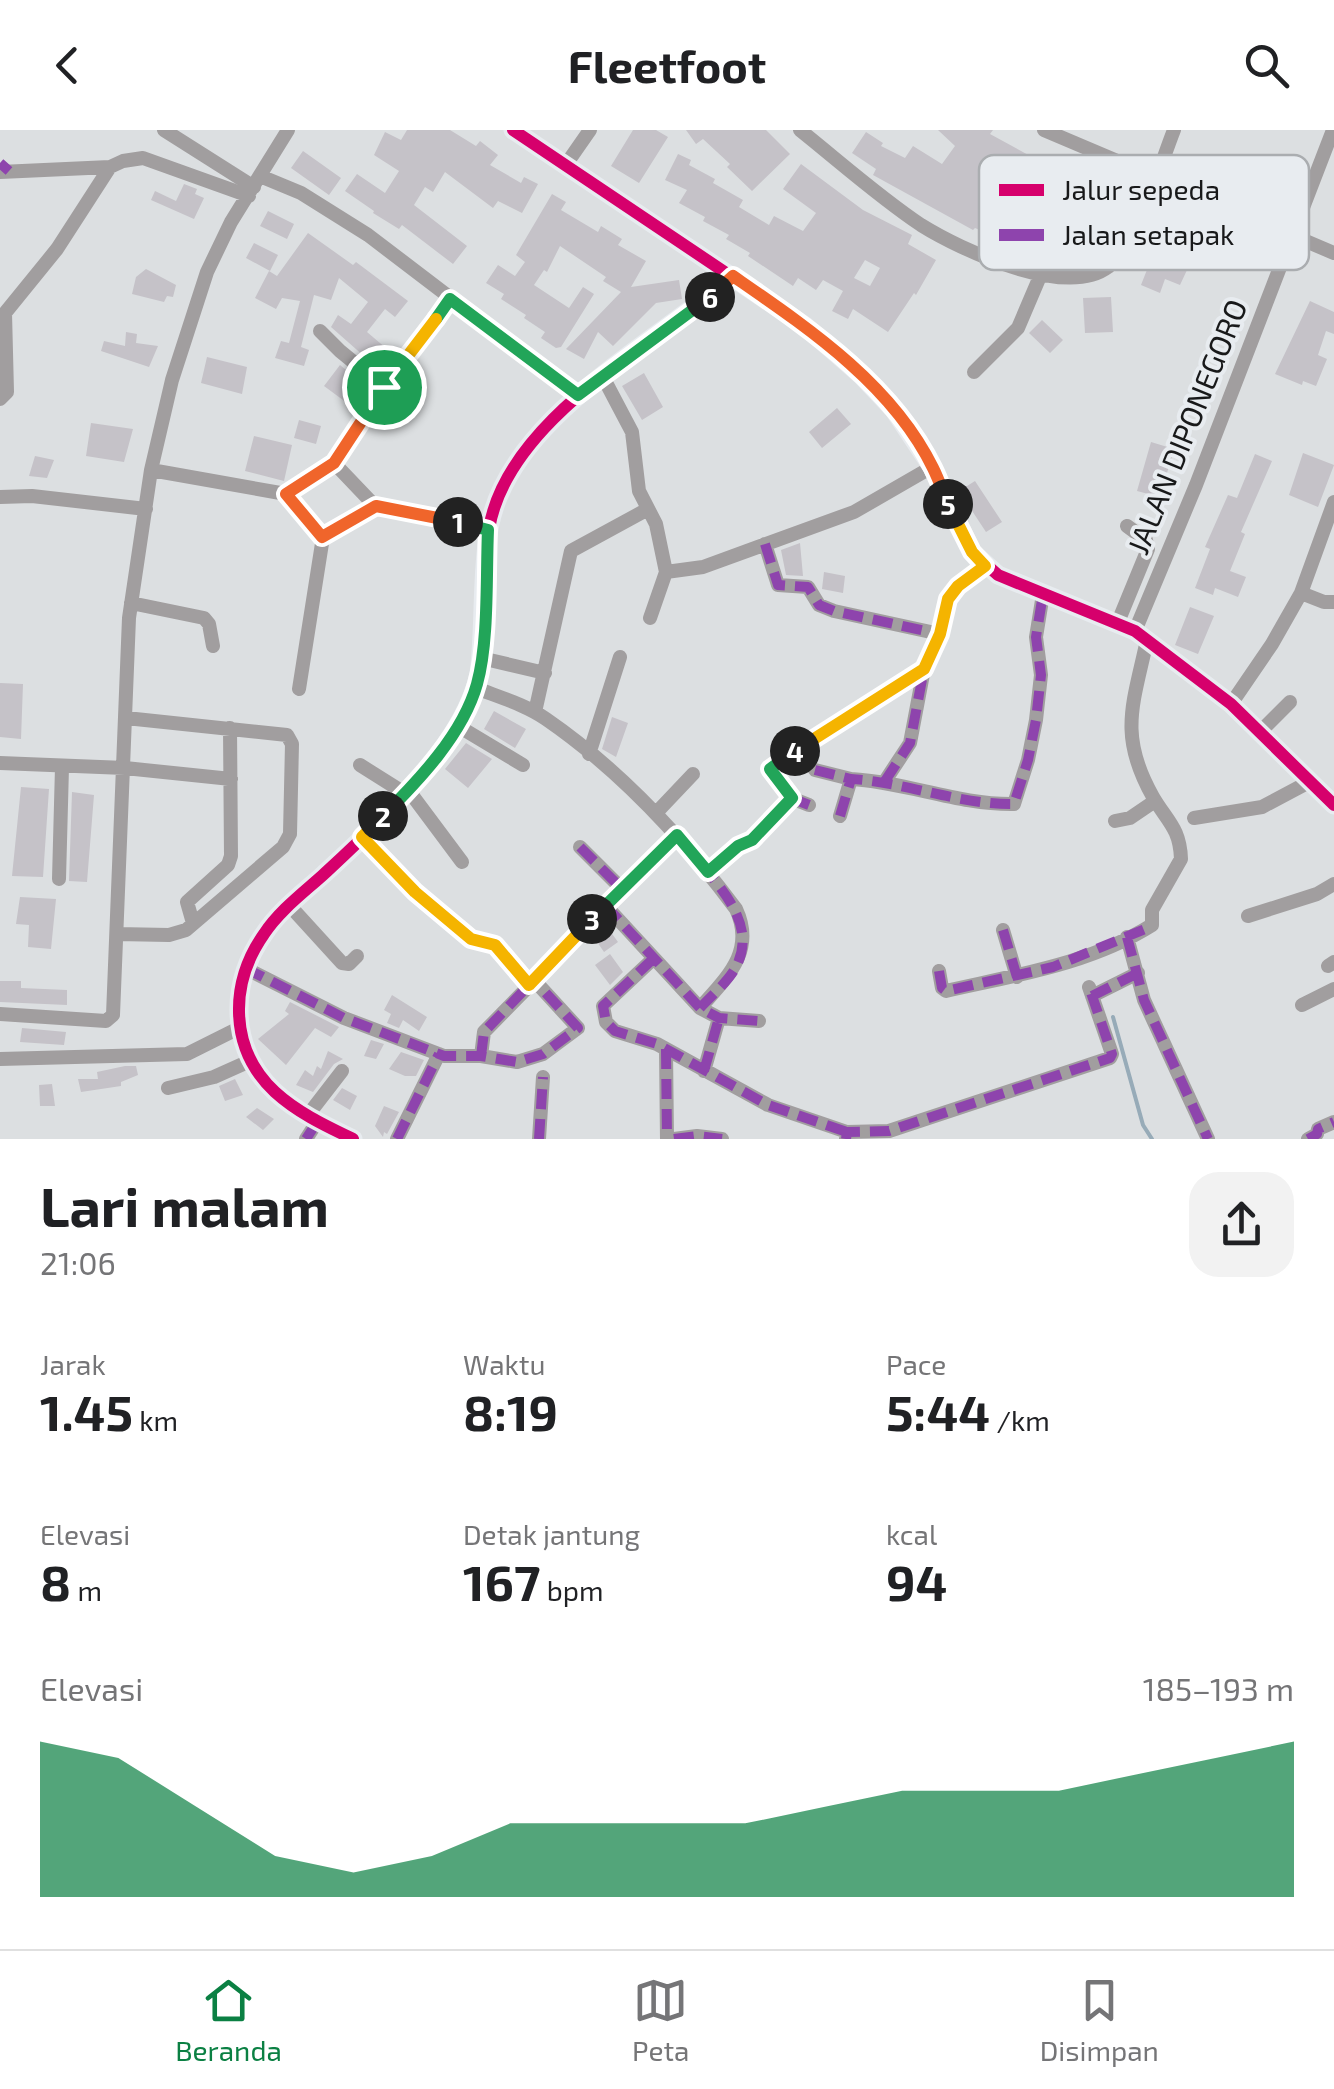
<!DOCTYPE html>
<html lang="id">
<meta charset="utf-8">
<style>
:root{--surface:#fff;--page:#f2f2f2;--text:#202124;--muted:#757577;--line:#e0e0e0;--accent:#0b8043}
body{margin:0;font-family:"Exo 2",sans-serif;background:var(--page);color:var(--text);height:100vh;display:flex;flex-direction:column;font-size:38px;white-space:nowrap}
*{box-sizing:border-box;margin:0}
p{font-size:32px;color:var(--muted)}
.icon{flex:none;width:55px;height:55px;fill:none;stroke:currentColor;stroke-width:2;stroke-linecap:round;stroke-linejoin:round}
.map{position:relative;height:1009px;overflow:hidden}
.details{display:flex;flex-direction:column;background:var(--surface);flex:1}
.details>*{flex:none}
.pin{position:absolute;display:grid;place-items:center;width:85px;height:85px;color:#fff;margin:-42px;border:5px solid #fff;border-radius:50%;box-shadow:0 2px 10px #0007}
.km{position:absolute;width:50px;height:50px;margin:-25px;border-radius:50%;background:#222;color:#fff;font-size:28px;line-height:50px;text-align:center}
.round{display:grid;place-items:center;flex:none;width:105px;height:105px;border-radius:30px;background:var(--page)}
.summary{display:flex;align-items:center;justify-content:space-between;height:170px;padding:0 40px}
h1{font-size:55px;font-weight:700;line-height:75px}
.metrics{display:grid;grid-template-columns:repeat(3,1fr);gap:15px;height:170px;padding:10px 40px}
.metrics div{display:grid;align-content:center}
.metrics b{font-size:50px;font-weight:700}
.metrics small{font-size:28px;font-weight:400}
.metrics p{font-size:28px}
.chart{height:280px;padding:20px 40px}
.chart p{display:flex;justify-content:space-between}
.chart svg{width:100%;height:180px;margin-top:10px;fill:var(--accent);opacity:.7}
header{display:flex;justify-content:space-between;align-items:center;height:130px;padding:0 40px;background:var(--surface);font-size:45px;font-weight:700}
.menu{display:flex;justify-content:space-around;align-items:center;height:140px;border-top:2px solid var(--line);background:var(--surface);font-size:28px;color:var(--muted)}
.menu a{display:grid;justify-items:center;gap:5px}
.menu .on{color:var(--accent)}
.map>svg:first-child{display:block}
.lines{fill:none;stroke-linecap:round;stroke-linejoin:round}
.stream{stroke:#97abb8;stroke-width:4}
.building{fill:#c5c2c8;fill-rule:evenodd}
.minor{stroke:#a19e9f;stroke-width:14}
.quiet{stroke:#8e44ad;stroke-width:10;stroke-dasharray:20 10;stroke-linecap:butt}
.cycleway-casing{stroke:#e8ecf0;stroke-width:19}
.cycleway{stroke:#d6006c;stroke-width:12}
.split-1-casing{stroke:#fff;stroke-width:20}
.split-2-casing{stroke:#fff;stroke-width:20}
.split-3-casing{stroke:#fff;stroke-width:20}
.split-4-casing{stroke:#fff;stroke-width:20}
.split-5-casing{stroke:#fff;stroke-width:20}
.split-6-casing{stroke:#fff;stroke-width:20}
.split-7-casing{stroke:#fff;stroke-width:20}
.split-8-casing{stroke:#fff;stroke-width:20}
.split-1{stroke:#f0652b;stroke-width:12}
.split-2{stroke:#22a559;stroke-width:12}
.split-3{stroke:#f5b400;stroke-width:12}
.split-4{stroke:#22a559;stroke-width:12}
.split-5{stroke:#f5b400;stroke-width:12}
.split-6{stroke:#f0652b;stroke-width:12}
.split-7{stroke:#22a559;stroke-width:12}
.split-8{stroke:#f5b400;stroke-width:12}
.labels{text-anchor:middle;stroke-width:8;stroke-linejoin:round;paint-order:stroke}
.street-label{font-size:30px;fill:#18191a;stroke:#e8ecf0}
.key{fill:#e8ecf0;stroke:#aaadb0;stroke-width:2.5}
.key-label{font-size:28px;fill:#18191a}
</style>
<header><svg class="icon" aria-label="back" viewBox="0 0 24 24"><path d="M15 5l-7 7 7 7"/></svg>Fleetfoot<svg class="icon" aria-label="search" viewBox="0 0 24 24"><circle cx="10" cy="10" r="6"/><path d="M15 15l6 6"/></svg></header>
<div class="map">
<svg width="1334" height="1009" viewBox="0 0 1334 1009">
<rect width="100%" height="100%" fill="#dcdfe1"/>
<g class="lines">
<path class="stream" d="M1113,887L1143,995L1152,1009"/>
</g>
<path class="building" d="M407,0H450L476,16L480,11L498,25L490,35L521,53L524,47L538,54L522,83L498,71L493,78L445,42L433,62L425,57L414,75L467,116L453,134L402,95L399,99L373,83L374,81L345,61L357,44L385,63L399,41L374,25L385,2L401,10Z
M633,0H656L668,7L639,53L611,36Z
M686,0H766L790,24L752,61L727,37L730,34L703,9L696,14Z
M938,0H993L990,4L1043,33L1040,38L1073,52L1064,73L1033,60L1021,78L1065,96L1063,99L1083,104L1076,128L1054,122L1051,129L975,98L973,100L873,45L876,39L852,23L866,2L883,13L881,16L905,28L913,16L942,34L955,16Z
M303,21L341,48L329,65L291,38Z
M678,24L691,30L689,35L715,49L713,53L743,70L739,77L769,95L774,86L803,101L816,83L783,59L801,34L863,80L912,105L908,114L936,130L916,165L914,163L888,202L853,179L848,189L832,181L843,161L823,150L816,160L798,148L793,156L748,126L750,123L726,109L729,105L703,91L705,87L679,73L687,60L665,50ZM865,130L880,138L870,156L854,148Z
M184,54L197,59L195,64L204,68L194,89L151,70L155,61L176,71Z
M552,64L566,72L561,80L598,102L601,96L622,109L618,115L646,131L631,157L679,150L682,169L656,173L613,216L598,202L584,229L566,219L621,162L603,151L606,147L560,116L547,142L544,140L534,155L569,178L583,157L594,164L561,217L556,218L541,208L545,202L524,188L526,185L501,169L504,164L486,153L498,135L515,146L525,132L516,125Z
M268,81L294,94L287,109L260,96Z
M1169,84L1189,90L1172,133L1187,140L1180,155L1165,149L1160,163L1141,155Z
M308,103L353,135L356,132L408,171L395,187L385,179L367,202L387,219L374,235L331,197L338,185L351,194L368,172L339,148L331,170L314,165L301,217L309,220L304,236L275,228L281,211L289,213L300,171L282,168L276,179L255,168L269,141L277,146Z
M254,113L278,125L270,141L246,128Z
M146,139L176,155L173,167L167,166L164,172L132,164L136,147Z
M1111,167L1113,202L1085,203L1083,168Z
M1310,171L1334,182V204L1326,201L1318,225L1327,229L1316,256L1303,251L1302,255L1275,244Z
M1042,190L1063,210L1050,223L1029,203Z
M126,202L137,204L136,213L158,216L149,237L101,221L104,211L125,216Z
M207,227L247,237L242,264L201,253Z
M340,235L362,253L347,273L324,256Z
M644,243L663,277L642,290L622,256Z
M837,278L851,294L822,318L809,302Z
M299,290L321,296L316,314L294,308Z
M91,293L133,299L124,332L86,326Z
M254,306L292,315L284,351L245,341Z
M1151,312L1174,319L1160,367L1137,361Z
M1303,323L1334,335L1318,377L1289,365Z
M1255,324L1272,331L1241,402L1245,404L1230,441L1246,447L1238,467L1215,458L1213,465L1195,458L1210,419L1205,417L1228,365L1237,368Z
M35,326L54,330L47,348L29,346Z
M975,351L1002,392L986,402L959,361Z
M800,413L803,446L786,445L781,420Z
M824,442L845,446L843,463L822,459Z
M1190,477L1214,486L1198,524L1175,515Z
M0,553L23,554L21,609L0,607Z
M494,581L526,599L515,618L484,599Z
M612,587L628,593L616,627L602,619Z
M466,613L492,629L468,658L445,639Z
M21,657L49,659L43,747L12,746Z
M72,662L94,665L87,752L69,751Z
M20,767L56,769L51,819L28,817L29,795L16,794Z
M605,794L618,812L604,822L593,806Z
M610,824L623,842L610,855L595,835Z
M0,851H21V858L67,860V875L0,872Z
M392,865L427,887L419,901L403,890L399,898L387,893L391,884L384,880Z
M290,872L339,897L331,907L315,898L286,935L258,909L289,884L285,881Z
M22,898L66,902L64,915L20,912Z
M371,910L384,914L376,929L364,926Z
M328,921L343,929L334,934L313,962L296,955L305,940L313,946L317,936L321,939Z
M401,922L424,930L416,946H405L389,939Z
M125,936H136L138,945L121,952V956L81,962L78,949H98L97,942Z
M235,949L243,965L225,971L219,956Z
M52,954L55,976H40L39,955Z
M342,958L357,966L350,980L333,970Z
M384,976L399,982L387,1004L384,1002L383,1007L375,996Z
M257,978L274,989L263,1000L246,987Z"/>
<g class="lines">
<path class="minor" d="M164,0L254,57
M513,0L805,196L861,245L894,280L932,337L972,422L998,445L1135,501L1231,574L1334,675
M800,0C840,32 879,67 921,95C961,120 1066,169 1108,137C1137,116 1160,35 1174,0
M1044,0L1334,123
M567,33L590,0
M0,42L110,37
M260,46L301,63L368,105L578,265
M320,201L340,221L384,257
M974,242L1018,198L1041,144
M603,247L632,302L639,361L656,394L666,442
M0,269L7,262L5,183L57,119L110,37L123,31L143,28L249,66
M151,340L286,364L334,333L384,257L450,169
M286,364L323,407L376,377L334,333
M0,367L32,366L146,379
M376,377L430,385L488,400
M765,414L778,455L808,457L819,475L834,481L940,504
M1301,463L1324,472H1334
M131,473L204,488L209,494L213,516
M650,488L666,442L703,437L854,382L932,337
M1118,492L1148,419L1146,410L1127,396
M1135,501L1196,355L1333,0
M481,528L545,543
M476,558C499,567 526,575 546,589C620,640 683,708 736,779C756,822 726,848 700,878
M299,559L323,407
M1231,574L1272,514L1301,463L1334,372
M535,582L571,421L648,379
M458,596L523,635
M1260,602L1290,572
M589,624L620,527
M0,633L125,638L231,649
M360,635L406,664
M815,640L851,649
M885,651L910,613L924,539
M409,661L462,732
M809,675L791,668L770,641V637L924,539L940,504L948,469L958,457L985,436
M656,683L693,644
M840,686L851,649C906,652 959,675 1014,674L1028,630L1036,590L1041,545L1036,507L1043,464
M1194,688L1262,677L1309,652
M1115,691L1130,688L1155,671
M362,707L415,762L471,809L495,815L529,855
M580,717L622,759
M708,742L738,716L752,710L791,668
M59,749L62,637
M605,775L700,878L719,888L759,891
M290,776L342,833L349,834L357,826
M1248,786L1317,764L1334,754
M193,793L187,772L228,735L231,726L230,598
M1003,800L1017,847
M117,804L169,805L186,800L283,717L290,704L292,614L287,605L126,588
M1127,807L1144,870L1208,1009
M653,829L603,876L606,892L615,901L657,914L768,975L847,1002
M1328,836L1334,832
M245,838L344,888L444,926H481L517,932L543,924L578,898L534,850
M939,841L942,858L946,861C1016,845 1090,834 1152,795V780L1181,729C1180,698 1167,691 1153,667C1118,605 1133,575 1147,510
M1092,866L1138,843
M1302,875L1334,859
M0,884L106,891L113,885L129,488L151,340L172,250L207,142L231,92L288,0
M666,919L667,1009
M481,926L484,902L677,705
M0,929L187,924L239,898
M704,941L719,888
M168,958L214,947L252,930
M308,985L342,941
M306,1009L317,992
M353,1009C326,996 298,983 275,962C229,919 229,854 264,804C279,781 303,763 323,745C377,695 463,617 479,544C485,496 481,446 489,399C507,289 655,214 733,146
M397,1009L439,924
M539,1009L543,947
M674,1009L697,1006L722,1009
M846,1009L847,1002L889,1001L1110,928L1112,924L1089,857
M1308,1009L1317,1004L1318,999L1334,992"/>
<path class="quiet" d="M0,33L9,41
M765,414L778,455L808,457L819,475L834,481L940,504
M815,640L851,649
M885,651L910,613L924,539
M809,675L791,668L770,641V637L924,539L940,504L948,469L958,457L985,436
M840,686L851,649C906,652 959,675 1014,674L1028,630L1036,590L1041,545L1036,507L1043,464
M362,707L415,762L471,809L495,815L529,855
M580,717L622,759
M605,775L700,878L719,888L759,891
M1003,800L1017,847
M1127,807L1144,870L1208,1009
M653,829L603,876L606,892L615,901L657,914L768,975L847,1002
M245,838L344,888L444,926H481L517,932L543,924L578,898L534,850
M939,841L942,858L946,861L1053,837L1150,797
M1092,866L1138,843
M700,878C712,865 730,850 737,835C754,799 729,768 708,742
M666,919L667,1009
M481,926L484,902L575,807
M704,941L719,888
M306,1009L317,992
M397,1009L439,924
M539,1009L543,947
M674,1009L697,1006L722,1009
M846,1009L847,1002L889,1001L1110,928L1112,924L1089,857
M1308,1009L1317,1004L1318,999L1334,992"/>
<g class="cycleway-casing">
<path id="cycleway" d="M513,0L805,196L861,245L894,280L932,337L972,422L998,445L1135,501L1231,574L1334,675
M353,1009C326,996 298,983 275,962C229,919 229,854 264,804C279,781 303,763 323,745C377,695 463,617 479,544C485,496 481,446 489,399C507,289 655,214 733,146"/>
</g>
<use href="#cycleway" class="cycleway"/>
</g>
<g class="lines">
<g class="split-1-casing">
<path id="split-1" d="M384,257L334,333L286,364L322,407L376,376L458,392"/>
</g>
<g class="split-2-casing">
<path id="split-2" d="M383,686C419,650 463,604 477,554C489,511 486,445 488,400L458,392"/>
</g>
<g class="split-3-casing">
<path id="split-3" d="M383,686L362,707L415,762L471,809L495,815L529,855L592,789"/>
</g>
<g class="split-4-casing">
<path id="split-4" d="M592,789L677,705L708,742L738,716L752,710L792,668L770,639L795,621"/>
</g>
<g class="split-5-casing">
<path id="split-5" d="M795,621L924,539L940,504L948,469L958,456L985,436L972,422L948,374"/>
</g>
<g class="split-6-casing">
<path id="split-6" d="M710,167L733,146C808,198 892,254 933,338C939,350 943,362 948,374"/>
</g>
<g class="split-7-casing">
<path id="split-7" d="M436,189L450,169L578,265L710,167"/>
</g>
<g class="split-8-casing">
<path id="split-8" d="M384,257L436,189"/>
</g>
<use href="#split-1" class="split-1"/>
<use href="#split-2" class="split-2"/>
<use href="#split-3" class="split-3"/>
<use href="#split-4" class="split-4"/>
<use href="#split-5" class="split-5"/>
<use href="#split-6" class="split-6"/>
<use href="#split-7" class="split-7"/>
<use href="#split-8" class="split-8"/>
</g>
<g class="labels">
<g class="street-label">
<text transform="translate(1188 297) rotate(-68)" y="10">JALAN DIPONEGORO</text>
</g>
</g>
<rect x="979" y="25" width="330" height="115" rx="15" class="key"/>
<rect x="999" y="54" width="45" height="12" fill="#d6006c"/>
<rect x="999" y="99" width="45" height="12" fill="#8e44ad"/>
<g class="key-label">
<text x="1062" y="70">Jalur sepeda</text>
<text x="1062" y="115">Jalan setapak</text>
</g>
</svg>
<div class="pin" style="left:384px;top:257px;background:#1e9e55"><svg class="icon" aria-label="arrive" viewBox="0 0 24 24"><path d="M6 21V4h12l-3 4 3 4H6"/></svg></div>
<b class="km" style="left:458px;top:392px">1</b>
<b class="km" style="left:383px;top:686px">2</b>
<b class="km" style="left:592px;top:789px">3</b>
<b class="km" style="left:795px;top:621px">4</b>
<b class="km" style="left:948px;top:374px">5</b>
<b class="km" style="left:710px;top:167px">6</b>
</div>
<section class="details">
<div class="summary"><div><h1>Lari malam</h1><p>21:06</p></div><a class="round"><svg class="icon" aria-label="share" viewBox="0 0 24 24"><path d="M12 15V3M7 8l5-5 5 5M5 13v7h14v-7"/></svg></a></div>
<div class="metrics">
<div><p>Jarak</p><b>1.45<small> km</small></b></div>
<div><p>Waktu</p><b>8:19</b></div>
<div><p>Pace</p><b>5:44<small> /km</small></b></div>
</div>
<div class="metrics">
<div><p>Elevasi</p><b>8<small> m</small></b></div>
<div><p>Detak jantung</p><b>167<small> bpm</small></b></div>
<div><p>kcal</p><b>94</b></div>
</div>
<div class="chart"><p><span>Elevasi</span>185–193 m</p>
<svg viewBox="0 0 160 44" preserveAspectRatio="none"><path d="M0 44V6L10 10L20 22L30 34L40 38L50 34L60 26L70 26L80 26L90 26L100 22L110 18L120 18L130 18L140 14L150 10L160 6V44z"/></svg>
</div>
</section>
<nav class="menu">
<a class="on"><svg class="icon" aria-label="home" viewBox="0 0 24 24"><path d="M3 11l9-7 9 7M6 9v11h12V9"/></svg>Beranda</a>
<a><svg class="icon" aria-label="map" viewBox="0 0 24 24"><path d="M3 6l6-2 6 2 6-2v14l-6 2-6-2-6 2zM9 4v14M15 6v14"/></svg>Peta</a>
<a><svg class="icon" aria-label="saved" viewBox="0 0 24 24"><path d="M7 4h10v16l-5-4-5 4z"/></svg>Disimpan</a>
</nav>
